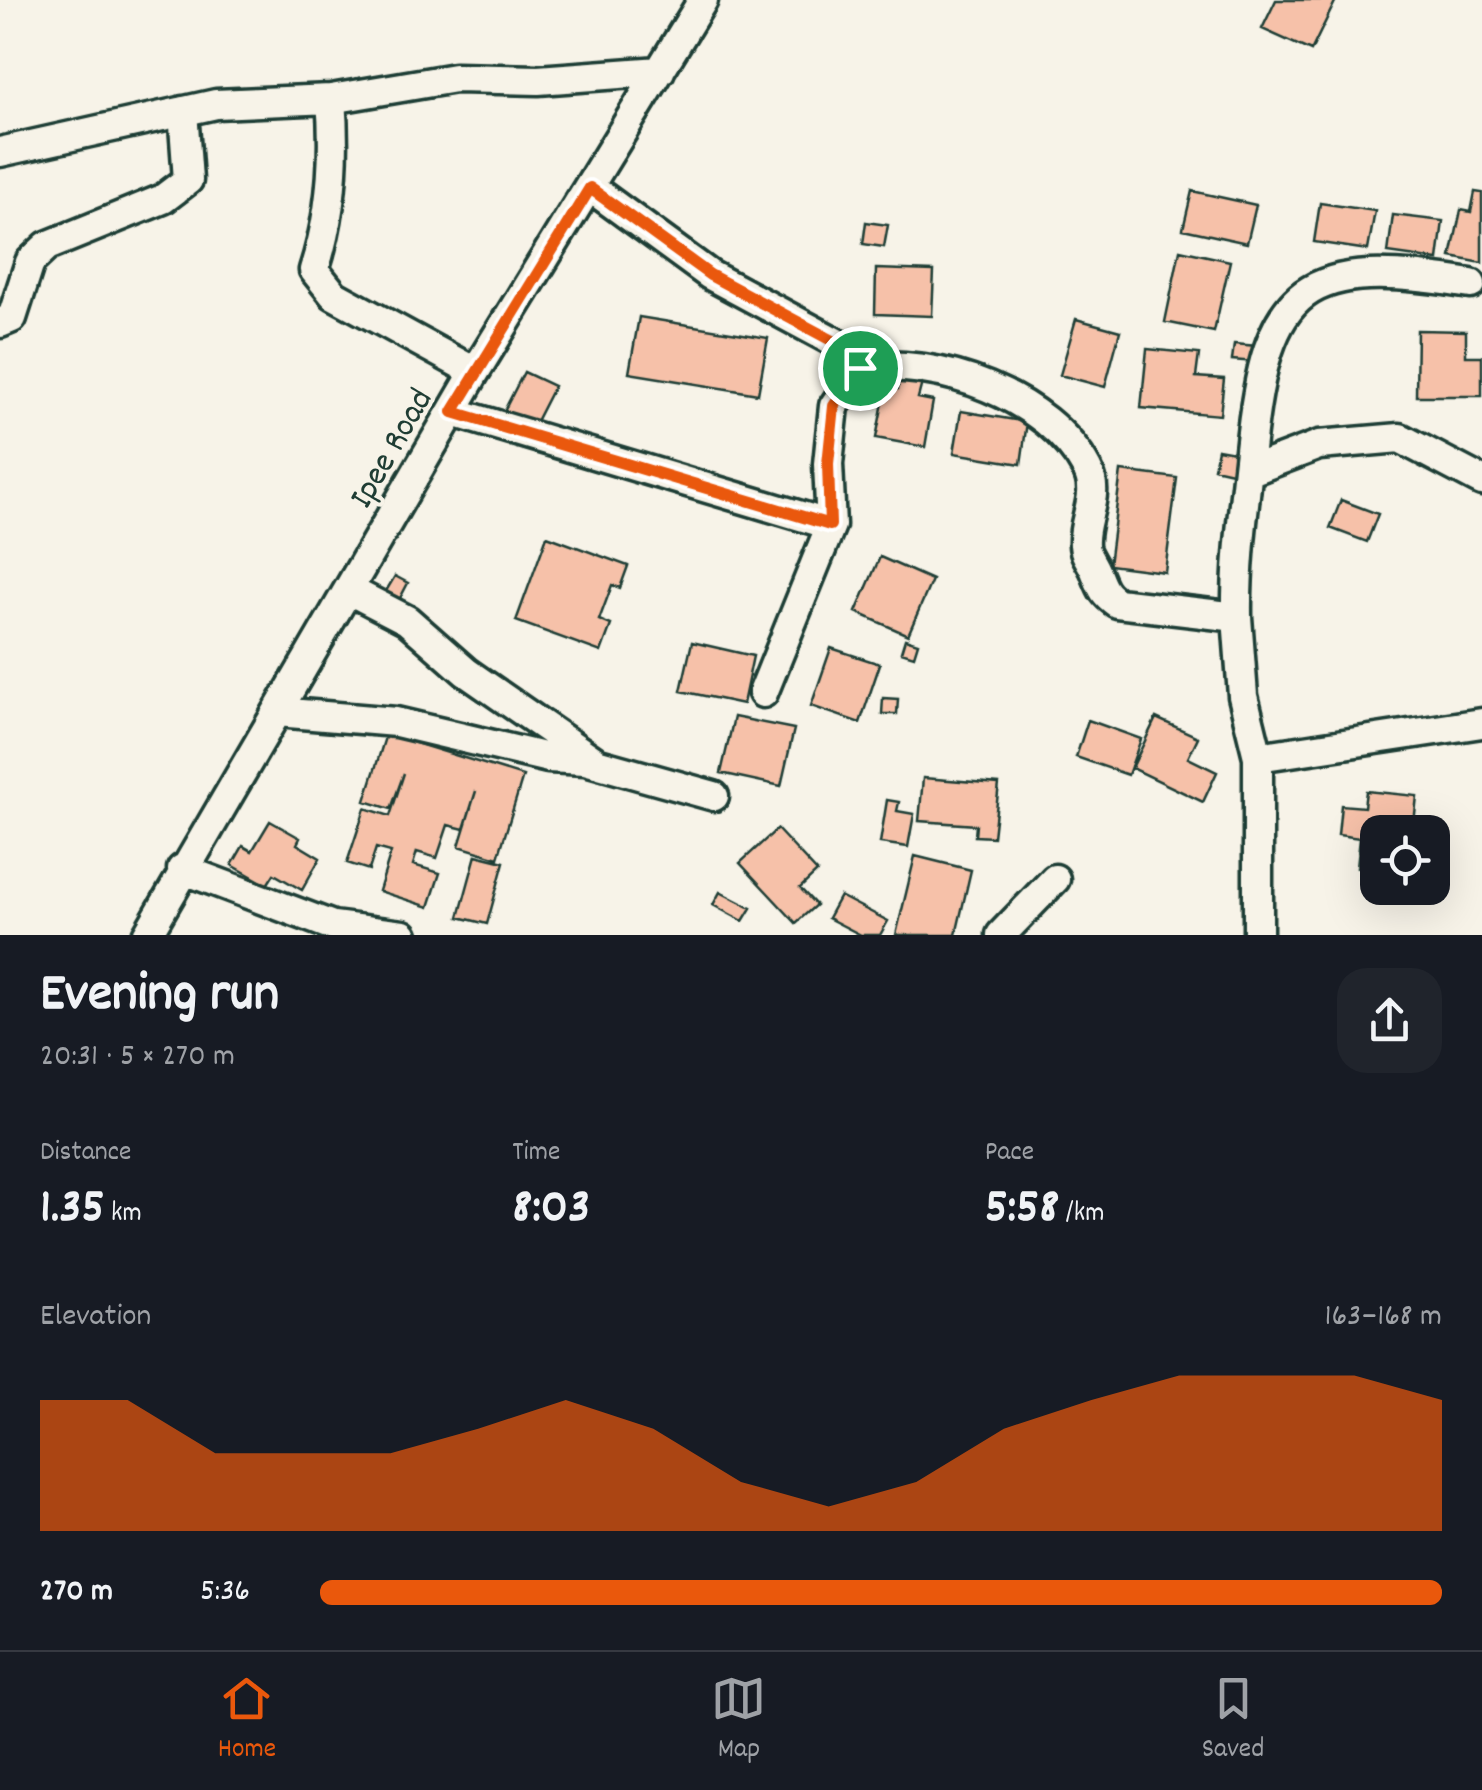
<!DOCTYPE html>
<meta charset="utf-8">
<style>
:root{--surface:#171b24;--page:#20242c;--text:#f1f3f6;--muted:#9ea1a6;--line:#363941;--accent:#ea580c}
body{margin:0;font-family:Dekko,sans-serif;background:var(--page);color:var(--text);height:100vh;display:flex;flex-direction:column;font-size:38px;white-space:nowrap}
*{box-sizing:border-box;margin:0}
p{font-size:32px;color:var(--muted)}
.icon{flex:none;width:55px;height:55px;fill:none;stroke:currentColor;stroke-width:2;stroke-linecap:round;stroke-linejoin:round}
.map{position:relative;height:935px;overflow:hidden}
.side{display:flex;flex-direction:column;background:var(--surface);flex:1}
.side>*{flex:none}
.buttons{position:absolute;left:1360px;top:815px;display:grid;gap:20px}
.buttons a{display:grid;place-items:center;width:90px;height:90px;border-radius:20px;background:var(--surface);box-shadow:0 10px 40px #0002;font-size:50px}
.pin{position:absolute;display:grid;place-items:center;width:85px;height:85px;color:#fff;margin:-42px;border:5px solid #fff;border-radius:50%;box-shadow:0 2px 10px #0007}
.round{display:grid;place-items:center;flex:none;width:105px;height:105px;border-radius:30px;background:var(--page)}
.overview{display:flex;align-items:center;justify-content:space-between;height:170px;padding:0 40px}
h1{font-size:55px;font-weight:800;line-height:75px}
.figures{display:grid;grid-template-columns:repeat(3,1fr);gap:15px;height:170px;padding:10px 40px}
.figures div{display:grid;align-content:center}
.figures b{font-size:50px;font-weight:800}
.figures small{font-size:28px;font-weight:400}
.figures p{font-size:28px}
.chart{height:280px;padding:20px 40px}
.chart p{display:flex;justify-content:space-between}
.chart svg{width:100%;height:180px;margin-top:10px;fill:var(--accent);opacity:.7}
ul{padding:0 40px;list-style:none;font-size:32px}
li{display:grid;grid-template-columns:160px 120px 1fr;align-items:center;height:75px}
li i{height:25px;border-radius:12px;background:var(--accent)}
.tabs{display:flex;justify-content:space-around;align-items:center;height:140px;border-top:2px solid var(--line);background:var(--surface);font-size:28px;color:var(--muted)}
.tabs a{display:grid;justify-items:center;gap:5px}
.tabs .current{color:var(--accent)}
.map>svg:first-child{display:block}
.building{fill:#f6c1a9;stroke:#1f3d34;stroke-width:2.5}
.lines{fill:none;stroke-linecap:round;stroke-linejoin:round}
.street-casing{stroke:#1f3d34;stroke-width:35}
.street{stroke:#f7f3e8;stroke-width:28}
.route-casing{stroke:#fff;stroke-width:20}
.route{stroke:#ea580c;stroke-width:12}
.labels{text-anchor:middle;stroke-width:8;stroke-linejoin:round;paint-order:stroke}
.street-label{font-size:35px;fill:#1f3d34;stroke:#f7f3e8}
</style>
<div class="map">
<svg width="1482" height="935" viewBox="0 0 1482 935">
<rect width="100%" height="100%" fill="#f7f3e8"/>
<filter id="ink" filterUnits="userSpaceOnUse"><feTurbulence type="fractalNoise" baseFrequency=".01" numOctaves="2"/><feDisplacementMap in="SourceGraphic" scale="20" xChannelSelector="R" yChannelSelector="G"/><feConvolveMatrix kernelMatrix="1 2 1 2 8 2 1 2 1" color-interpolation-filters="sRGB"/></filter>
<g filter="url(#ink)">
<path class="building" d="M1276,0H1336L1311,51L1262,29Z
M1192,191L1256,205L1247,243L1183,229Z
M1475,192L1482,193V263L1451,257L1461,210L1471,212Z
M1320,203L1375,211L1368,250L1314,242Z
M1393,215L1443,221L1438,260L1388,253Z
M866,222L888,225L884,247L863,244Z
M1180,250L1230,261L1214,332L1165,322Z
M876,269L934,271L932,316L875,314Z
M639,317L768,338L758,394L629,373Z
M1076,319L1120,331L1105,387L1060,375Z
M1417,330L1466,331V356H1482V396H1416Z
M1234,344L1257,346L1255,362L1232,360Z
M1147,349L1199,354L1196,377L1224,379L1220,415L1141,408Z
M524,372L554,386L534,425L504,411Z
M900,378L922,383L918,398L933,401L925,447L876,438L886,387L898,389Z
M961,411L1027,422L1021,464L954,453Z
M1218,449L1240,453L1236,473L1214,468Z
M1121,471L1177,478L1165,572L1109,565Z
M1341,500L1378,514L1367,542L1330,528Z
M547,536L628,566L620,588L612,585L599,620L611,625L601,652L516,621Z
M880,557L932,580L908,635L856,612Z
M395,576L408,583L397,604L383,596Z
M905,639L918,643L914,656L901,652Z
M692,642L753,656L743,704L681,691Z
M831,648L880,664L860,723L811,706Z
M883,698L898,699L897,714H882Z
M734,717L794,729L781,786L721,773Z
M1156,718L1198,737L1188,758L1217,772L1203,802L1132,768Z
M1088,720L1141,739L1128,775L1076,757Z
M386,734L523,776L498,858L459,846L476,791L464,829L448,825L437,858L417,852L413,865L440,873L429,907L379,891L391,852L376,848L369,870L347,863L365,808L390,816L404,773L391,809L365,801Z
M923,778L999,784L993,837L975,836L976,825L919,821Z
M1366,791L1417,796L1413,832H1378V869L1357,867L1360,838L1338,835L1341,805L1364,807Z
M887,800L899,802L897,811L914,814L908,847L880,843Z
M270,821L300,838L297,844L320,858L302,890L274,874L267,885L232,865L243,846L252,851Z
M777,829L817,872L800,888L816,905L796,923L740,863Z
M476,855L504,862L487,924L459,917Z
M915,856L971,870L956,935H896Z
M720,892L751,908L743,921L713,905Z
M840,896L888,921L880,935H861L828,918Z"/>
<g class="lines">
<g class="street-casing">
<path id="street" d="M331,99C336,158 332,214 314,270L334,295L475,372
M0,152L216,104L331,99L455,78L538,80L660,71
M591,188L710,275L850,350L860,368
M0,323L12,318L30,262L47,246L163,199L188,180L183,111
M453,412L831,525L828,464L834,406L860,368C938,357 1048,396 1087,469C1101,495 1082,519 1084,545C1084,554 1093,564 1096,573C1102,588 1103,593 1117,603L1237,617C1236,560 1244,507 1250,450C1267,282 1305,257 1471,284
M1248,472L1319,445L1400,438L1482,481
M349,590L407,620L466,672L593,760
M1237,617L1243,696L1258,757V935
M763,693L831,525
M277,712L396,722L548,758L585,760L714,796
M1258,757L1482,723
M182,869L333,926L403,935
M147,935L475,372L703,0
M1001,935L1055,879"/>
</g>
<use href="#street" class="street"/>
</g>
</g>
<g class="lines" filter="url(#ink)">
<g class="route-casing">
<path id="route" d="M590,188L710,275L850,350L860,368L834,406L828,464L830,525L453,412Z"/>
</g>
<use href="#route" class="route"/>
</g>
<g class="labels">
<g class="street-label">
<text transform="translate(389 447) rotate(-60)" y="12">Ipee Road</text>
</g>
</g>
</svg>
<div class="buttons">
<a><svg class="icon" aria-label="locate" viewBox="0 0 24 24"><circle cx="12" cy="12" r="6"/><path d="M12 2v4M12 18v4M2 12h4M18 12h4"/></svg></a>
</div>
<div class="pin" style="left:860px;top:368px;background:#1e9e55"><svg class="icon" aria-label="arrive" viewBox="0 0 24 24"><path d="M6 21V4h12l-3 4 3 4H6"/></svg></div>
</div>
<section class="side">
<div class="overview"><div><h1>Evening run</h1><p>20:31 · 5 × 270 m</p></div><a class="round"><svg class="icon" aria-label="share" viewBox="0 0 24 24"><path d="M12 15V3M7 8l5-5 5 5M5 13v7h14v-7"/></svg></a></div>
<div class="figures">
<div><p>Distance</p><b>1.35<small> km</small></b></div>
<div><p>Time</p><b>8:03</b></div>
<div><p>Pace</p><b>5:58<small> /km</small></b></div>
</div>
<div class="chart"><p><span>Elevation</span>163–168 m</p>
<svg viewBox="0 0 160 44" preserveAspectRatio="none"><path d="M0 44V12L10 12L20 25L30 25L40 25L50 19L60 12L70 19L80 32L90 38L100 32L110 19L120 12L130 6L140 6L150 6L160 12V44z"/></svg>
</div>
<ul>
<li><b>270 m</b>5:36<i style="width:100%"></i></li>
</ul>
</section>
<nav class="tabs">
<a class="current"><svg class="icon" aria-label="home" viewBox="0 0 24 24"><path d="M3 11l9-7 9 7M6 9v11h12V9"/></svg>Home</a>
<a><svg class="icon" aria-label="map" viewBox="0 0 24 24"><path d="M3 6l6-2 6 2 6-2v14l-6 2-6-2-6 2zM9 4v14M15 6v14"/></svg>Map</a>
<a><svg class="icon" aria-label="saved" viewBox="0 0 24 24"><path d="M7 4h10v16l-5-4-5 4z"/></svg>Saved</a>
</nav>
